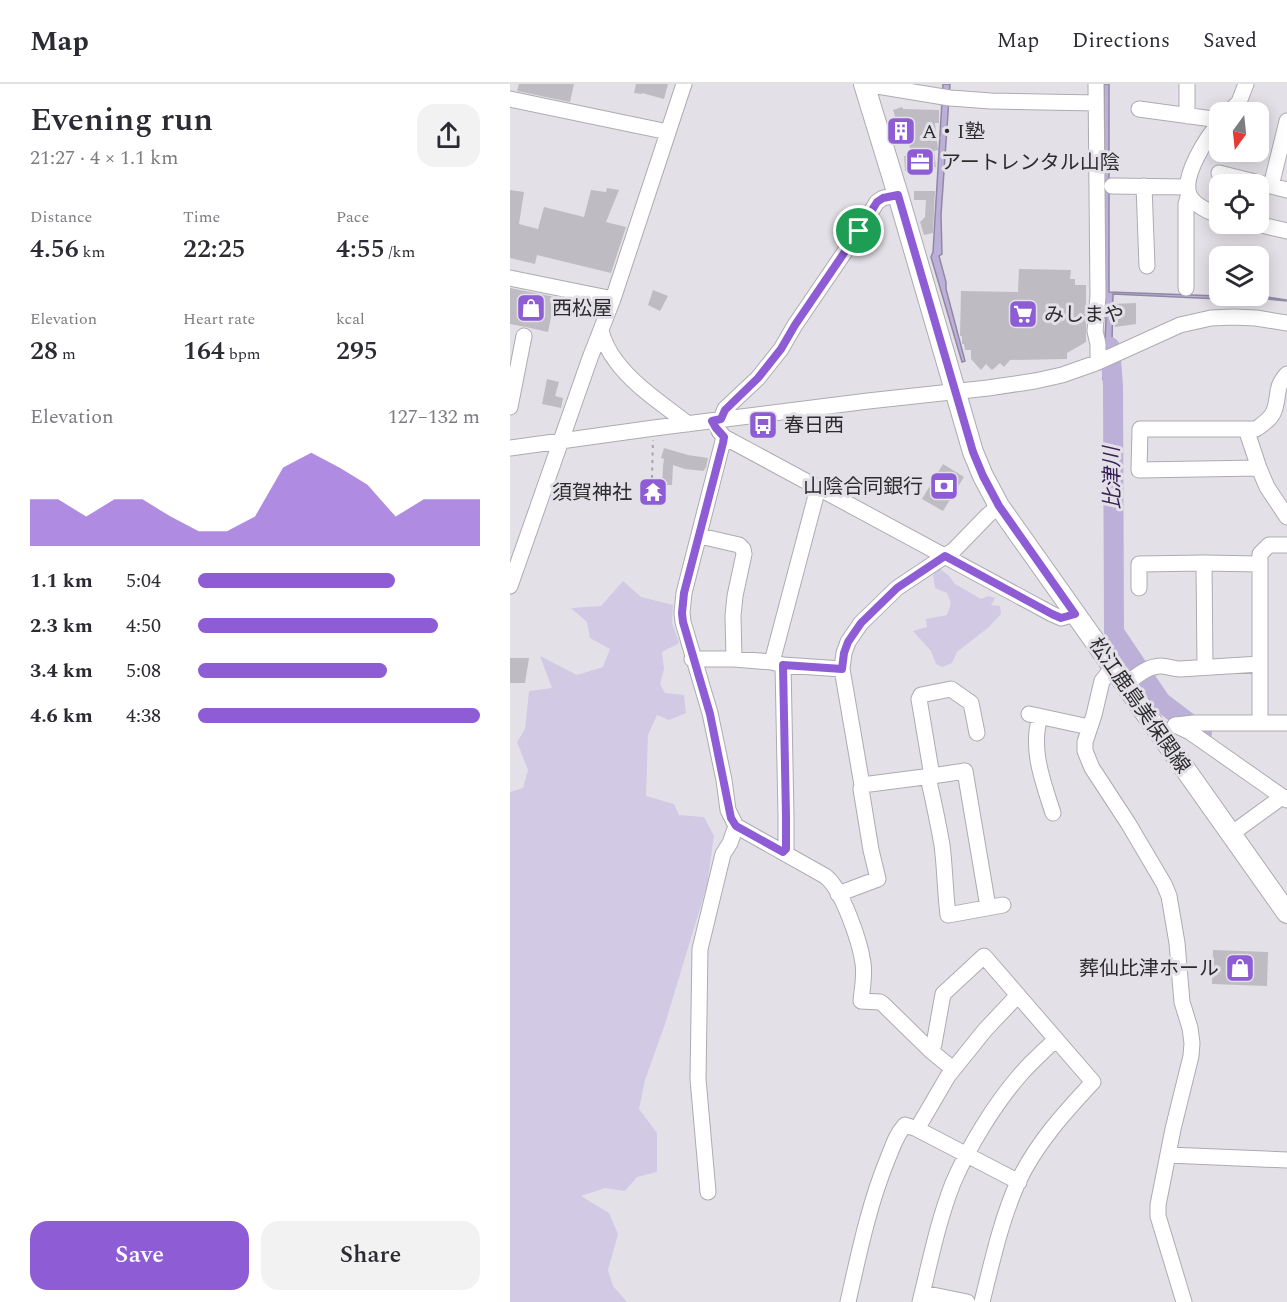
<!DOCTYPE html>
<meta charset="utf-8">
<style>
:root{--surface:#fff;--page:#f2f2f3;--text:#2b2b33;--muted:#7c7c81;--line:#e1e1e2;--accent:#8e5cd5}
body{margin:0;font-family:Spectral,"Noto Sans JP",serif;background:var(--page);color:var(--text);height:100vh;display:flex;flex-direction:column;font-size:22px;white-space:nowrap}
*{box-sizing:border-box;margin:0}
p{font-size:20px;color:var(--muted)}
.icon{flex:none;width:33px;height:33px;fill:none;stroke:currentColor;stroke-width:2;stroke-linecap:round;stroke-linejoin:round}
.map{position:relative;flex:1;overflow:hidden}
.side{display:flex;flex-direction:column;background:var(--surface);width:510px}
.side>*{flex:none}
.needle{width:39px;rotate:195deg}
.tools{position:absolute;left:699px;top:18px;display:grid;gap:12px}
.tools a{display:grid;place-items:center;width:60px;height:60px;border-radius:12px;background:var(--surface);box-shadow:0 3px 15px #0003;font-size:30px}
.pin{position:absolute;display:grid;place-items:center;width:51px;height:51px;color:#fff;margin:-26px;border:3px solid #fff;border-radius:50%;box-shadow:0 2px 6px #0007}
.round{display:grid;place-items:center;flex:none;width:63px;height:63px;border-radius:18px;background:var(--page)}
.headline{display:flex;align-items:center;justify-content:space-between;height:102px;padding:0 30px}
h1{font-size:33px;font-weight:600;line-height:45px}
.figures{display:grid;grid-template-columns:repeat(3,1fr);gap:9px;height:102px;padding:6px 30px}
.figures div{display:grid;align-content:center}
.figures b{font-size:26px;font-weight:600}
.figures small{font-size:16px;font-weight:400}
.figures p{font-size:16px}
.chart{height:168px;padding:12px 30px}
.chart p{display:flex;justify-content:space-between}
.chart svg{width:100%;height:108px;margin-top:6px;fill:var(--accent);opacity:.7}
.action{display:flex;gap:12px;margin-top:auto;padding:12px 30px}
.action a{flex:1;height:69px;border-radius:18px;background:var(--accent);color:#fff;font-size:24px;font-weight:600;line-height:69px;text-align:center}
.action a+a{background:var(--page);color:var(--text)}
ul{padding:0 30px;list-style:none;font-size:20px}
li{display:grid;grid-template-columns:96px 72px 1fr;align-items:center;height:45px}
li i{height:15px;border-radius:8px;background:var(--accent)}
header{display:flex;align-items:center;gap:36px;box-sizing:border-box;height:84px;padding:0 30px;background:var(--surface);border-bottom:2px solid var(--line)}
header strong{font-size:28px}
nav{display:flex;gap:33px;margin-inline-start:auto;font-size:21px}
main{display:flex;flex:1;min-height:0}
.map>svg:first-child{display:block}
.green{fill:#d2c9e5}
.water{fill:#bcafd8;stroke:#9188a5;stroke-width:1.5}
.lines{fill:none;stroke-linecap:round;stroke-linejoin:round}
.river{stroke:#bcafd8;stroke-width:20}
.building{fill:#bebcc2}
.minor-casing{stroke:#adabb1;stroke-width:17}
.major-casing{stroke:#adabb1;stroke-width:22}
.path{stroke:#a5a4a9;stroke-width:2;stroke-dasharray:3 4.5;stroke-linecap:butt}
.minor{stroke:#fff;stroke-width:15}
.major{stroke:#fff;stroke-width:20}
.route-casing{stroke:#fff;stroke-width:12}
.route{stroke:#8e5cd5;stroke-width:8}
.labels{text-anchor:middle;stroke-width:6;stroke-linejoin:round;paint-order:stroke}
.poi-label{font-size:20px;fill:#2c2c2e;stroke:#e3e1e7;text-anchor:start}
.street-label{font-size:20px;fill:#2c2c2e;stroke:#e3e1e7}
.water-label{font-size:21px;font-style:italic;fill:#372255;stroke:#e3e1e7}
</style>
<header>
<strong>Map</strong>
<nav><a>Map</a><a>Directions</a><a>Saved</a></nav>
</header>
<main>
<section class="side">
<div class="headline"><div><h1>Evening run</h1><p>21:27 · 4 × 1.1 km</p></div><a class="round"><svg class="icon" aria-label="share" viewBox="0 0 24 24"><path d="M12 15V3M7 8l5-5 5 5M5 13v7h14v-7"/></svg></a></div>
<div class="figures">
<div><p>Distance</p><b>4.56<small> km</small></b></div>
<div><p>Time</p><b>22:25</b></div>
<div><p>Pace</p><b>4:55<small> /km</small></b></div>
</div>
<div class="figures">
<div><p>Elevation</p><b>28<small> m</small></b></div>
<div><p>Heart rate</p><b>164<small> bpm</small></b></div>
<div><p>kcal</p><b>295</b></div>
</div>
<div class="chart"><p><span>Elevation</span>127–132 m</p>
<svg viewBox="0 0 160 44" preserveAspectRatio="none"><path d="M0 44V25L10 25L20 32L30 25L40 25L50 32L60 38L70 38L80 32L90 12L100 6L110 12L120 19L130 32L140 25L150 25L160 25V44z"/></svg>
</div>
<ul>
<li><b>1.1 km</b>5:04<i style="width:70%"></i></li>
<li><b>2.3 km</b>4:50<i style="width:85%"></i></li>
<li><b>3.4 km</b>5:08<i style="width:67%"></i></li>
<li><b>4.6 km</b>4:38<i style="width:100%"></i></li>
</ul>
<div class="action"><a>Save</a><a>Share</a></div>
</section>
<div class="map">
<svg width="777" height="1218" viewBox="0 0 777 1218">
<rect width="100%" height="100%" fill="#e3e1e7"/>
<path class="green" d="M428,483L439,492L445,500L471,515L478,512L485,514L481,521L490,522L491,530L479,543L447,568L442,579L432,583L426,580L421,567L403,547L417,543L416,535L437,531L441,519L437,509L425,504L423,490Z
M113,497L131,513L163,521L162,538L169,559L152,568L154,585L150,600L155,609L174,611L176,629L159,636L147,631L138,651L136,712L164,720L169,731L194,733L204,752L197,801L155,940L135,996L129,1025L147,1049V1088L127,1093L115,1107L95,1104L71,1112L99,1129L108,1150L98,1186L103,1202L117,1218H0V708L13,704L18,686L7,658L15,645L19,607L42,604L30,572L67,591L93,583L100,565L80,554L77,538L61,524L91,522Z"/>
<path class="water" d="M433,0H440L431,131L432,170L429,172L436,198V205L455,277L452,278L421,173L423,168Z
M594,0H599V208L709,212H750L776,216V217L750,214L710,215L603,210L602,260L605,289L593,295L596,236L594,198Z"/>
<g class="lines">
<path class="river" d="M600,263L603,302L604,548L651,618L692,649"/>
</g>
<path class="building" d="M9,0H64L60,18L7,7Z
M126,0H158L154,15L132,9V10L124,9Z
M392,23L393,25L429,26V39H425L428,66L424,67L426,83L395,87L394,72H401L398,50L387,54L383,44L388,42L383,26Z
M97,104L109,106L96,138L116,143L101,189L27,171L25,180L0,174V106L14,108L9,140L28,145L34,123L74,133L81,106L96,108Z
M404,107H425L423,149L414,151L410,138L415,133L416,116H404Z
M509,185L561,186L560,195H565V201H576V258L557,269V275L500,276L494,283L490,279L482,286L476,280L471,286L461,275V266H455L454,260H452V252H450L451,207L508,208Z
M0,204L45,213L38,248L16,243L0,240Z
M143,206L158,212L150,227L138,221Z
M626,219V240L605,243L602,220Z
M37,295L49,298L45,312L53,314L51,324L32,320Z
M154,364L178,371L198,374L196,384H195L194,387L175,385L163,381L162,401H152L153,382L154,375L151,374Z
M433,380L454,393L433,427L412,415Z
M0,574H19L15,599H0Z
M703,866L758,868L757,902L702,900Z"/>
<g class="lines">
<g class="minor-casing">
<path id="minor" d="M355,0L440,14L481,17L586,19
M586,0L588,212L585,247L588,260V278
M677,0V32
M0,15L158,48
M629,25L710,36
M719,28L729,18L736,0
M710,39C697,52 672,92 679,110C682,120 700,129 710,131
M709,89L777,106
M602,102L678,103
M634,102L637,182
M761,102L777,37
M747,140L777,147
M0,194L103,215
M676,204V120L679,110
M91,247C94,258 99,268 106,277C124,302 154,321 178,340
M0,323L14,252
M211,335L215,325L248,294L271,265L285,241L349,147L367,118L373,114L388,111
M736,345L749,384L757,403L777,433
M209,347L214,353L542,530L551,534L565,530
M0,364L144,344L358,317L478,304L525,297L552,291L586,279L670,241L701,234L723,233L746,234L777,239
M749,384L629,386L630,345H746C753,340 761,335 764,327C770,311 764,304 777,290
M190,452L229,461L233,465L234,470L225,512L223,532L224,575
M694,479L750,480V470L759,461H777
M0,502L80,274L103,215L174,0
M629,504V480L694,479L695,583
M182,575H224L262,578L308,404
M262,578L273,581L276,732V765L273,768
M273,581L332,585
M603,583L592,597L584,631L575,658V667L582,684L618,739L654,800L659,812L667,859L672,918L680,944L682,959L681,972L663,1045L648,1121V1132L674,1218
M615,601C625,593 637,582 651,582C657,582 664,585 670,585L750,580
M519,630L579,643
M530,633C520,665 533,698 543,729
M750,639V480
M665,641L680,648L777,716
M666,641L684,639H777
M467,649L461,619L441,605L411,611L409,615L422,692L455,687L478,823
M422,692L352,701L332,585L334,569L338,558L351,539L387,504L444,466L478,431L489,422
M418,693C423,715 428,738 432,761C435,784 435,807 438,831L493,821
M226,742L315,792C332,804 350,858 353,879C355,892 352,905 351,917L370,918L373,920L421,967L424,960L433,910L474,872L583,998C554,1029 526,1060 508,1098C491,1136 482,1178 472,1218
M721,750L772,713
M328,810L368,795L361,766L351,705L352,701
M421,967L443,985
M407,1045L438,992L475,946L508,911
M658,1071L777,1076
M198,1108L188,995L190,865L213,770L220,759L226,742L218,726L214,696L200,629L173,538L172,529L174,509L214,353
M413,1209L457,1218
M338,1218C349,1169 359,1120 378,1074C383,1062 386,1051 395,1041L407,1045L509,1098
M410,1218C420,1178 428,1137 443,1099C459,1062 484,1021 510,991C521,978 534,967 546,955"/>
</g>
<g class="major-casing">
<path id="major" d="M354,0L388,111L463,368L473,392L489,422L777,829"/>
</g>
<path class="path" d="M142,394L143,356"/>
<use href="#minor" class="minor"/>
<use href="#major" class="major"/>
</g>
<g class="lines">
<g class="route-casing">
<path id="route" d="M388,111L463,368L473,392L489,422L565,530L551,534L542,530L435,472L387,504L351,539L338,558L334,569L332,585L273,581L276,732V765L273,768L226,742L221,734L200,630L173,538L172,529L174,509L213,359L214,353L206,344L202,337L211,335L215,326L248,294L271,265L285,241L349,147L367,118L373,114Z"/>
</g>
<use href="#route" class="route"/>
</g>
<defs>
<g id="building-square" transform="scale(1.5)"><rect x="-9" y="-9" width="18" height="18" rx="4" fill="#8e5cd5" stroke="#e3e1e7"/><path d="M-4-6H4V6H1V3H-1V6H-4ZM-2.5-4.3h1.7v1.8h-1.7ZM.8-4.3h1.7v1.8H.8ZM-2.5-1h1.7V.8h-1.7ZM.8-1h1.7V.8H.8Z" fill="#fff"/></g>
<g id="office-square" transform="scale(1.5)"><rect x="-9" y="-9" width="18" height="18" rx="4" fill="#8e5cd5" stroke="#e3e1e7"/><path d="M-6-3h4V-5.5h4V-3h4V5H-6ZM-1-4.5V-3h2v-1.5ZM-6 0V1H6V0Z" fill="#fff"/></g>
<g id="shop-square" transform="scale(1.5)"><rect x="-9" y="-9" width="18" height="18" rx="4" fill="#8e5cd5" stroke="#e3e1e7"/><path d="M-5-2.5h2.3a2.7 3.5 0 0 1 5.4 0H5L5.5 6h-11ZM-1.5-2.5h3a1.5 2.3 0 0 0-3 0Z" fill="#fff"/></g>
<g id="supermarket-square" transform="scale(1.5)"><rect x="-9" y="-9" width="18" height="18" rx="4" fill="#8e5cd5" stroke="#e3e1e7"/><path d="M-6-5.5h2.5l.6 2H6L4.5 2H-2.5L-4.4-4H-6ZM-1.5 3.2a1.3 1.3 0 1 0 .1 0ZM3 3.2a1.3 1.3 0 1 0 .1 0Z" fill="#fff"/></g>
<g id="bus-square" transform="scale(1.5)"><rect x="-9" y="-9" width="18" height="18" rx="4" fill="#8e5cd5" stroke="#e3e1e7"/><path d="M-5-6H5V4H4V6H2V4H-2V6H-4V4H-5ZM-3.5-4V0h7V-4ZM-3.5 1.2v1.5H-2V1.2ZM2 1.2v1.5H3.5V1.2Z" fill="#fff"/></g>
<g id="bank-square" transform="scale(1.5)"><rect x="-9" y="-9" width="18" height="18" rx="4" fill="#8e5cd5" stroke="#e3e1e7"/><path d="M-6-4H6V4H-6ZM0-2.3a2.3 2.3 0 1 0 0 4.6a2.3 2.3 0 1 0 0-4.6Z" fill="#fff"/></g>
<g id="temple-square" transform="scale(1.5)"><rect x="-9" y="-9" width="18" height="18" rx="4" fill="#8e5cd5" stroke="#e3e1e7"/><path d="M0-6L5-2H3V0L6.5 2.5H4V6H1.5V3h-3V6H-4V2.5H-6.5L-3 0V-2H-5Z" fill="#fff"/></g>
</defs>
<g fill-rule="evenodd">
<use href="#building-square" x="391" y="47"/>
<use href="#office-square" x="410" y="78"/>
<use href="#shop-square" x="21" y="224"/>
<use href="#supermarket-square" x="513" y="230"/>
<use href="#bus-square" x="253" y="341"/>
<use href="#bank-square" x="434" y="402"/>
<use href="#temple-square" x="143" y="408"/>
<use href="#shop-square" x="730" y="884"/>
</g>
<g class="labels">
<g class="poi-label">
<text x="412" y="54">A・I塾</text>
<text x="431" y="85">アートレンタル山陰</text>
<text x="42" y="231">西松屋</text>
<text x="534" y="237">みしまや</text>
<text x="274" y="348">春日西</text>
<text x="413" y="409" text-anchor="end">山陰合同銀行</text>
<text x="122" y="415" text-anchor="end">須賀神社</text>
<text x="709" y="891" text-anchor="end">葬仙比津ホール</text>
</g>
<g class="street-label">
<text transform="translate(630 621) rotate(55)" y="7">松江鹿島美保関線</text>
</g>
<g class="water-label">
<text transform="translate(602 394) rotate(-91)" y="7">比津川</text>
</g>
</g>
</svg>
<div class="tools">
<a><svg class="needle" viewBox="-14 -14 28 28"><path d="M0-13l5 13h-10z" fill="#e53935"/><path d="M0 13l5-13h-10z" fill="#7c7c81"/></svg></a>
<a><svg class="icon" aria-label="locate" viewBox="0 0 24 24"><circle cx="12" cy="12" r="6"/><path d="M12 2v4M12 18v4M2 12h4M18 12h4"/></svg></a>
<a><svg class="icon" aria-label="layers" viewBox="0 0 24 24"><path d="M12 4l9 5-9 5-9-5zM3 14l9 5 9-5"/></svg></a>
</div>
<div class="pin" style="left:349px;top:147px;background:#1e9e55"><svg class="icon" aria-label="arrive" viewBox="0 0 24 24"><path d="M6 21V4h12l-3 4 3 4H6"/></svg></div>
</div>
</main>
